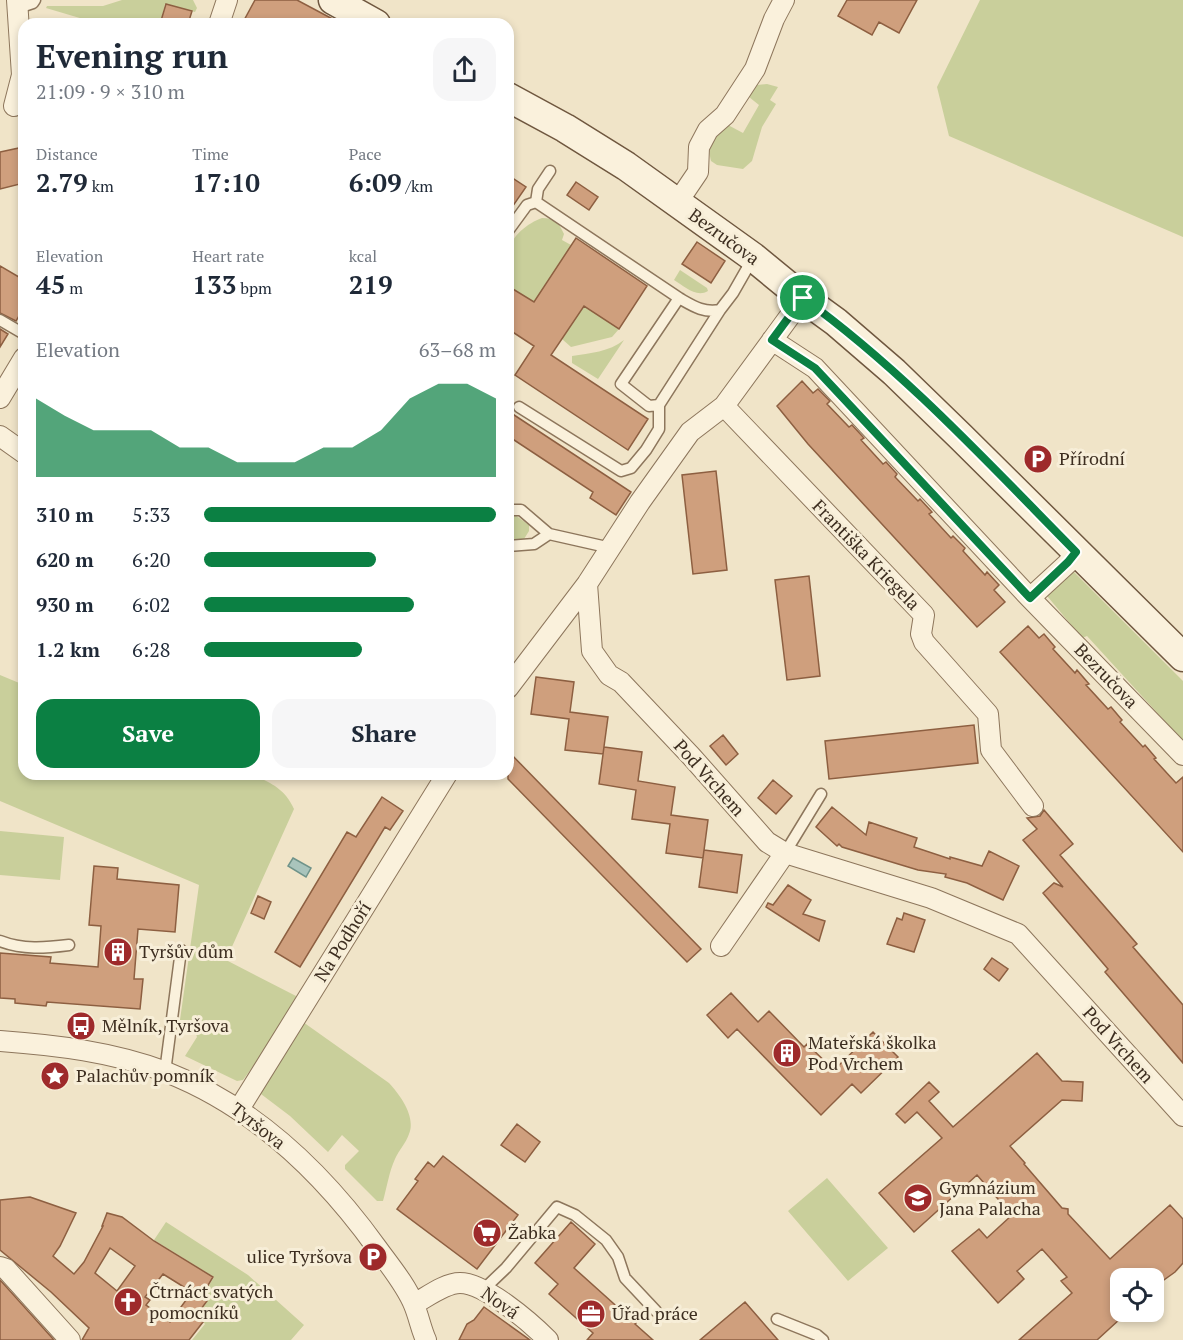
<!DOCTYPE html>
<meta charset="utf-8">
<style>
:root{--surface:#fff;--page:#f6f6f7;--text:#1f2937;--muted:#747a83;--accent:#0b8043}
body{margin:0;font-family:"PT Serif",serif;background:var(--page);color:var(--text);height:100vh;display:flex;flex-direction:column;font-size:22px;white-space:nowrap}
*{box-sizing:border-box;margin:0}
p{font-size:20px;color:var(--muted)}
.icon{flex:none;width:33px;height:33px;fill:none;stroke:currentColor;stroke-width:2;stroke-linecap:round;stroke-linejoin:round}
.map{position:relative;flex:1;overflow:hidden}
.panel{position:absolute;left:18px;top:18px;width:496px;height:762px;display:flex;flex-direction:column;background:var(--surface);border-radius:18px;box-shadow:0 3px 9px #0003}
.panel>*{flex:none}
.controls{position:absolute;left:1110px;top:1268px;display:grid;gap:12px}
.controls a{display:grid;place-items:center;width:54px;height:54px;border-radius:12px;background:var(--surface);box-shadow:0 3px 9px #0003;font-size:30px}
.pin{position:absolute;display:grid;place-items:center;width:51px;height:51px;color:#fff;margin:-26px;border:3px solid #fff;border-radius:50%;box-shadow:0 2px 6px #0007}
.round{display:grid;place-items:center;flex:none;width:63px;height:63px;border-radius:18px;background:var(--page)}
.overview{display:flex;align-items:center;justify-content:space-between;height:102px;padding:0 18px}
h1{font-size:33px;font-weight:700;line-height:45px}
.figures{display:grid;grid-template-columns:repeat(3,1fr);gap:9px;height:102px;padding:6px 18px}
.figures div{display:grid;align-content:center}
.figures b{font-size:26px;font-weight:700}
.figures small{font-size:16px;font-weight:400}
.figures p{font-size:16px}
.chart{height:168px;padding:12px 18px}
.chart p{display:flex;justify-content:space-between}
.chart svg{width:100%;height:108px;margin-top:6px;fill:var(--accent);opacity:.7}
.button{display:flex;gap:12px;margin-top:auto;padding:12px 18px}
.button a{flex:1;height:69px;border-radius:18px;background:var(--accent);color:#fff;font-size:24px;font-weight:700;line-height:69px;text-align:center}
.button a+a{background:var(--page);color:var(--text)}
ul{padding:0 18px;list-style:none;font-size:20px}
li{display:grid;grid-template-columns:96px 72px 1fr;align-items:center;height:45px}
li i{height:15px;border-radius:8px;background:var(--accent)}
.map>svg:first-child{display:block}
.green{fill:#c9cf9b}
.water{fill:#a9c4bc;stroke:#6f938a;stroke-width:1.5}
.building{fill:#cf9f7d;stroke:#8d5f41;stroke-width:1.5;fill-rule:evenodd}
.lines{fill:none;stroke-linecap:round;stroke-linejoin:round}
.lane-casing{stroke:#8d765c;stroke-width:13}
.street-casing{stroke:#8d765c;stroke-width:22}
.secondary-casing{stroke:#6f573f;stroke-width:31}
.lane{stroke:#faf1dc;stroke-width:10}
.street{stroke:#faf1dc;stroke-width:20}
.secondary{stroke:#faf1dc;stroke-width:28}
.route-casing{stroke:#fff;stroke-width:12}
.route{stroke:#0b8043;stroke-width:8}
.labels{text-anchor:middle;stroke-width:6;stroke-linejoin:round;paint-order:stroke}
.street-label{font-size:18px;fill:#3d2e20;stroke:#f7eed8}
.poi-label{font-size:18px;fill:#3d2e20;stroke:#f7eed8;text-anchor:start}
</style>
<div class="map">
<svg width="1183" height="1340" viewBox="0 0 1183 1340">
<rect width="100%" height="100%" fill="#f0e4c8"/>
<path class="green" d="M122,0H193L197,8L195,12L165,4L160,24H100L46,8L47,6H103Z
M980,0H1183V237L949,136L937,87Z
M767,84L778,87L770,100L776,104L762,127L752,161L743,169L717,165L711,161C706,141 715,138 728,125L743,133L759,105L749,97V93L757,85Z
M542,218C555,218 559,223 564,234L562,240L571,245L541,307L509,286C509,275 506,262 509,251C511,236 528,223 542,218Z
M680,270L707,288L708,291C696,298 684,286 674,280Z
M576,301L619,329L612,337L571,347L562,339L570,327Z
M624,340L598,379L572,363V356C590,353 609,352 624,340Z
M515,515L529,525V531L524,539L512,541L509,539V516Z
M1071,569L1183,681V741L1087,636L1082,638L1043,591Z
M0,675L24,685V774H250C270,782 285,789 294,809L226,960L296,996L294,1010L243,1080L237,1081L185,1056L197,1037L196,1034L179,1027L199,885L0,801Z
M0,831L64,837L60,880L0,875Z
M303,1022L389,1083C401,1096 416,1117 409,1134C406,1143 399,1150 395,1159C389,1172 387,1187 383,1201H377L345,1169V1165L359,1151L342,1135L328,1152L290,1116L257,1091Z
M827,1178L888,1248L848,1281L788,1211Z
M166,1222L248,1275L304,1325L291,1340H192L205,1324L198,1316L207,1302L202,1297L214,1277L154,1240Z"/>
<path class="water" d="M293,858L311,868L306,877L288,866Z"/>
<path class="building" d="M255,0H297L342,24H242Z
M847,0H917L899,33L879,22L872,35L838,16Z
M166,4L192,11L188,24H160Z
M19,148L24,169V183L0,189V152Z
M508,175L526,187L508,213Z
M576,182L598,197L589,210L567,195Z
M576,238L647,286L619,329L584,306L551,355L648,419L628,450L515,375L534,346L508,329V286L534,302Z
M697,242L725,261L711,283L682,264Z
M0,266L24,280V307L16,321L0,313Z
M0,329L8,334L0,347Z
M802,381L813,393L818,389L830,401L827,404L849,427L852,425L864,438L861,440L883,464L886,462L897,474L895,477L918,501L920,499L932,512L929,514L951,538L953,536L965,548L963,551L985,575L987,572L999,585L994,590L1005,602L977,627L808,444L777,406Z
M508,411L631,492L616,515L590,498L593,492L508,436Z
M716,471L727,570L693,574L682,475Z
M809,576L820,676L787,680L775,580Z
M1028,626L1039,638L1044,634L1055,647L1053,649L1075,673L1077,670L1089,684L1086,685L1108,709L1111,707L1122,720L1120,722L1143,747L1145,745L1156,758L1154,759L1176,783L1183,777V852L1000,652Z
M536,677L574,682L570,712L608,717L603,754L565,750L569,719L531,714Z
M974,725L978,763L829,779L825,741Z
M723,735L738,754L726,765L710,746Z
M604,747L642,752L638,781L675,787L671,815L708,820L703,858L666,853L670,824L632,819L636,790L599,784Z
M508,751L701,949L687,962L508,779Z
M773,780L792,796L776,814L758,798Z
M382,797L403,811L390,830L385,827L300,967L275,952L347,832L356,837Z
M832,807L866,835L869,822L917,838L914,847L950,859V857L982,866L989,851L1019,866L1003,900L967,883L945,877L946,874L918,870L842,847L839,844L837,846L816,827Z
M1044,810L1073,844L1060,855L1137,944L1133,947L1183,1005V1063L1105,972L1108,969L1043,893L1054,883L1063,887L1023,840L1037,829L1027,818L1040,816Z
M704,850L742,855L737,893L699,887Z
M94,866L118,868L117,879L179,885L175,932L138,929L134,979H143L140,1009L47,1002L46,1006L15,1003V999L0,998V953L51,957L50,963L98,967L101,926L89,925Z
M788,885L811,900L803,914L825,921L819,941L766,907L768,903L773,905Z
M258,896L271,902L264,919L251,913Z
M904,913L925,920L914,952L887,944L897,918L902,920Z
M992,958L1008,969L999,981L984,969Z
M731,993L758,1022L769,1011L804,1047L807,1044L834,1070L873,1032L898,1057L861,1093L852,1084L821,1115L737,1029L728,1038L707,1015Z
M1037,1053L1062,1081L1083,1082L1082,1101L1062,1100L1010,1146L1025,1163L1024,1164L1062,1208L1068,1209V1214L1110,1259L1170,1205L1183,1219V1263L1175,1272L1154,1287V1278H1120V1319L1097,1340H1019L1072,1293L1061,1281L1067,1277L1042,1249L1017,1271L1024,1279L998,1303L952,1251L979,1229L987,1238L1012,1215L977,1175L914,1232L879,1193L942,1138L917,1112L905,1123L896,1114L929,1082L939,1092L929,1101L953,1127Z
M517,1124L540,1142L525,1162L501,1145Z
M443,1156L518,1215L477,1269L397,1209L418,1181L415,1179L428,1162L434,1167Z
M30,1197L76,1213L60,1246L53,1256L74,1274L84,1262L103,1226H102L107,1213L122,1217L154,1241L213,1277L201,1297L196,1294L207,1301L196,1316L203,1322L189,1340H82L89,1328L51,1292L0,1250V1200ZM110,1248L135,1266L117,1291L95,1273ZM163,1274L192,1292L170,1322L146,1305L150,1300L145,1297Z
M571,1222L595,1244L574,1268L623,1312L624,1311L637,1322L635,1324L653,1340H587L593,1333L549,1294L558,1284L535,1263Z
M0,1280L54,1340H0Z
M745,1302L778,1340H700Z
M484,1307L530,1340H459L467,1324L474,1320Z"/>
<g class="lines">
<g class="lane-casing">
<path id="lane" d="M18,8L33,3L35,0
M536,202L538,189L550,171
M508,231L527,205L536,202L679,298C693,306 703,313 720,310L733,293L753,258
M0,320L24,334
M659,405L649,406L621,384L679,298
M519,407L621,471L631,468L646,450L659,429V405L720,310
M508,510H521L549,534L611,548
M508,546L534,544L549,534
M785,853L821,794
M0,941C23,950 45,948 69,945
M165,1072L181,950
M484,1289L506,1268L557,1207L575,1215L606,1240L618,1257L625,1278L656,1311
M777,1319L817,1335L823,1340"/>
</g>
<g class="street-casing">
<path id="street" d="M219,24L227,0
M14,106L22,75L17,0
M677,203L698,172L699,147L708,130L725,115L755,69L774,19L784,0
M772,340L815,368L1030,598L1183,755
M0,398L24,358
M724,406L924,615L921,634L924,642L988,714L991,750L1033,806
M0,436L24,453
M587,584L592,651L609,675L621,682L691,756L767,842L785,853L931,898L1018,934L1183,1116
M1030,598L1068,563L1076,552
M508,688L587,584L640,502L690,432L724,406L803,298
M721,946L785,853
M0,1041C55,1045 114,1052 166,1072C253,1106 323,1173 377,1248C390,1266 406,1285 414,1305C419,1317 421,1329 426,1340
M239,1109L447,774
M0,1267L6,1269L70,1340
M414,1304C427,1297 445,1283 460,1283C485,1283 530,1322 548,1340"/>
</g>
<g class="secondary-casing">
<path id="secondary" d="M333,0L376,24
M508,97L565,128L626,166L753,257L803,298L836,322L894,372L961,437L1183,657"/>
</g>
<use href="#lane" class="lane"/>
<use href="#street" class="street"/>
<use href="#secondary" class="secondary"/>
</g>
<g class="lines">
<g class="route-casing">
<path id="route" d="M803,298C904,371 989,464 1076,552L1068,562L1030,598L815,368L772,340Z"/>
</g>
<use href="#route" class="route"/>
</g>
<defs>
<g id="parking-disc" transform="scale(1.5)"><circle r="9.5" fill="#9e2a2b" stroke="#f7eed8"/><path d="M-3.5-5.5H1a3.5 3.5 0 0 1 0 7H-1V5.5H-3.5ZM-1-3.4V-.6H.8a1.4 1.4 0 0 0 0-2.8Z" fill="#fff"/></g>
<g id="building-disc" transform="scale(1.5)"><circle r="9.5" fill="#9e2a2b" stroke="#f7eed8"/><path d="M-4-6H4V6H1V3H-1V6H-4ZM-2.5-4.3h1.7v1.8h-1.7ZM.8-4.3h1.7v1.8H.8ZM-2.5-1h1.7V.8h-1.7ZM.8-1h1.7V.8H.8Z" fill="#fff"/></g>
<g id="bus-disc" transform="scale(1.5)"><circle r="9.5" fill="#9e2a2b" stroke="#f7eed8"/><path d="M-5-6H5V4H4V6H2V4H-2V6H-4V4H-5ZM-3.5-4V0h7V-4ZM-3.5 1.2v1.5H-2V1.2ZM2 1.2v1.5H3.5V1.2Z" fill="#fff"/></g>
<g id="sight-disc" transform="scale(1.5)"><circle r="9.5" fill="#9e2a2b" stroke="#f7eed8"/><path d="M0-6L1.8-2.2L6-1.7L2.9 1.2L3.7 5.4L0 3.3L-3.7 5.4L-2.9 1.2L-6-1.7L-1.8-2.2Z" fill="#fff"/></g>
<g id="school-disc" transform="scale(1.5)"><circle r="9.5" fill="#9e2a2b" stroke="#f7eed8"/><path d="M0-5L7-2L0 1L-7-2ZM-4 1L0 2.5L4 1V4Q0 6-4 4Z" fill="#fff"/></g>
<g id="supermarket-disc" transform="scale(1.5)"><circle r="9.5" fill="#9e2a2b" stroke="#f7eed8"/><path d="M-6-5.5h2.5l.6 2H6L4.5 2H-2.5L-4.4-4H-6ZM-1.5 3.2a1.3 1.3 0 1 0 .1 0ZM3 3.2a1.3 1.3 0 1 0 .1 0Z" fill="#fff"/></g>
<g id="church-disc" transform="scale(1.5)"><circle r="9.5" fill="#9e2a2b" stroke="#f7eed8"/><path d="M-1.2-6h2.4v3.5h3.3v2.4h-3.3V6h-2.4V-.1h-3.3v-2.4h3.3Z" fill="#fff"/></g>
<g id="office-disc" transform="scale(1.5)"><circle r="9.5" fill="#9e2a2b" stroke="#f7eed8"/><path d="M-6-3h4V-5.5h4V-3h4V5H-6ZM-1-4.5V-3h2v-1.5ZM-6 0V1H6V0Z" fill="#fff"/></g>
</defs>
<g fill-rule="evenodd">
<use href="#parking-disc" x="1038" y="459"/>
<use href="#building-disc" x="118" y="952"/>
<use href="#bus-disc" x="81" y="1026"/>
<use href="#building-disc" x="787" y="1053"/>
<use href="#sight-disc" x="55" y="1076"/>
<use href="#school-disc" x="918" y="1198"/>
<use href="#supermarket-disc" x="487" y="1233"/>
<use href="#parking-disc" x="373" y="1257"/>
<use href="#church-disc" x="128" y="1302"/>
<use href="#office-disc" x="591" y="1314"/>
</g>
<g class="labels">
<g class="street-label">
<text transform="translate(724 237) rotate(36)" y="6">Bezručova</text>
<text transform="translate(866 555) rotate(46)" y="6">Františka Kriegela</text>
<text transform="translate(1106 676) rotate(46)" y="6">Bezručova</text>
<text transform="translate(709 778) rotate(48)" y="6">Pod Vrchem</text>
<text transform="translate(343 942) rotate(-58)" y="6">Na Podhoří</text>
<text transform="translate(1118 1045) rotate(48)" y="6">Pod Vrchem</text>
<text transform="translate(258 1126) rotate(38)" y="6">Tyršova</text>
<text transform="translate(500 1303) rotate(35)" y="6">Nová</text>
</g>
<g class="poi-label">
<text x="1059" y="465">Přírodní</text>
<text x="139" y="958">Tyršův dům</text>
<text x="102" y="1032">Mělník, Tyršova</text>
<text x="808" y="1049">Mateřská školka<tspan x="808" dy="21">Pod Vrchem</tspan></text>
<text x="76" y="1082">Palachův pomník</text>
<text x="939" y="1194">Gymnázium<tspan x="939" dy="21">Jana Palacha</tspan></text>
<text x="508" y="1239">Žabka</text>
<text x="352" y="1263" text-anchor="end">ulice Tyršova</text>
<text x="149" y="1298">Čtrnáct svatých<tspan x="149" dy="21">pomocníků</tspan></text>
<text x="612" y="1320">Úřad práce</text>
</g>
</g>
</svg>
<div class="controls">
<a><svg class="icon" aria-label="locate" viewBox="0 0 24 24"><circle cx="12" cy="12" r="6"/><path d="M12 2v4M12 18v4M2 12h4M18 12h4"/></svg></a>
</div>
<div class="pin" style="left:803px;top:298px;background:#1e9e55"><svg class="icon" aria-label="arrive" viewBox="0 0 24 24"><path d="M6 21V4h12l-3 4 3 4H6"/></svg></div>
<section class="panel">
<div class="overview"><div><h1>Evening run</h1><p>21:09 · 9 × 310 m</p></div><a class="round"><svg class="icon" aria-label="share" viewBox="0 0 24 24"><path d="M12 15V3M7 8l5-5 5 5M5 13v7h14v-7"/></svg></a></div>
<div class="figures">
<div><p>Distance</p><b>2.79<small> km</small></b></div>
<div><p>Time</p><b>17:10</b></div>
<div><p>Pace</p><b>6:09<small> /km</small></b></div>
</div>
<div class="figures">
<div><p>Elevation</p><b>45<small> m</small></b></div>
<div><p>Heart rate</p><b>133<small> bpm</small></b></div>
<div><p>kcal</p><b>219</b></div>
</div>
<div class="chart"><p><span>Elevation</span>63–68 m</p>
<svg viewBox="0 0 160 44" preserveAspectRatio="none"><path d="M0 44V12L10 19L20 25L30 25L40 25L50 32L60 32L70 38L80 38L90 38L100 32L110 32L120 25L130 12L140 6L150 6L160 12V44z"/></svg>
</div>
<ul>
<li><b>310 m</b>5:33<i style="width:100%"></i></li>
<li><b>620 m</b>6:20<i style="width:59%"></i></li>
<li><b>930 m</b>6:02<i style="width:72%"></i></li>
<li><b>1.2 km</b>6:28<i style="width:54%"></i></li>
</ul>
<div class="button"><a>Save</a><a>Share</a></div>
</section>
</div>
